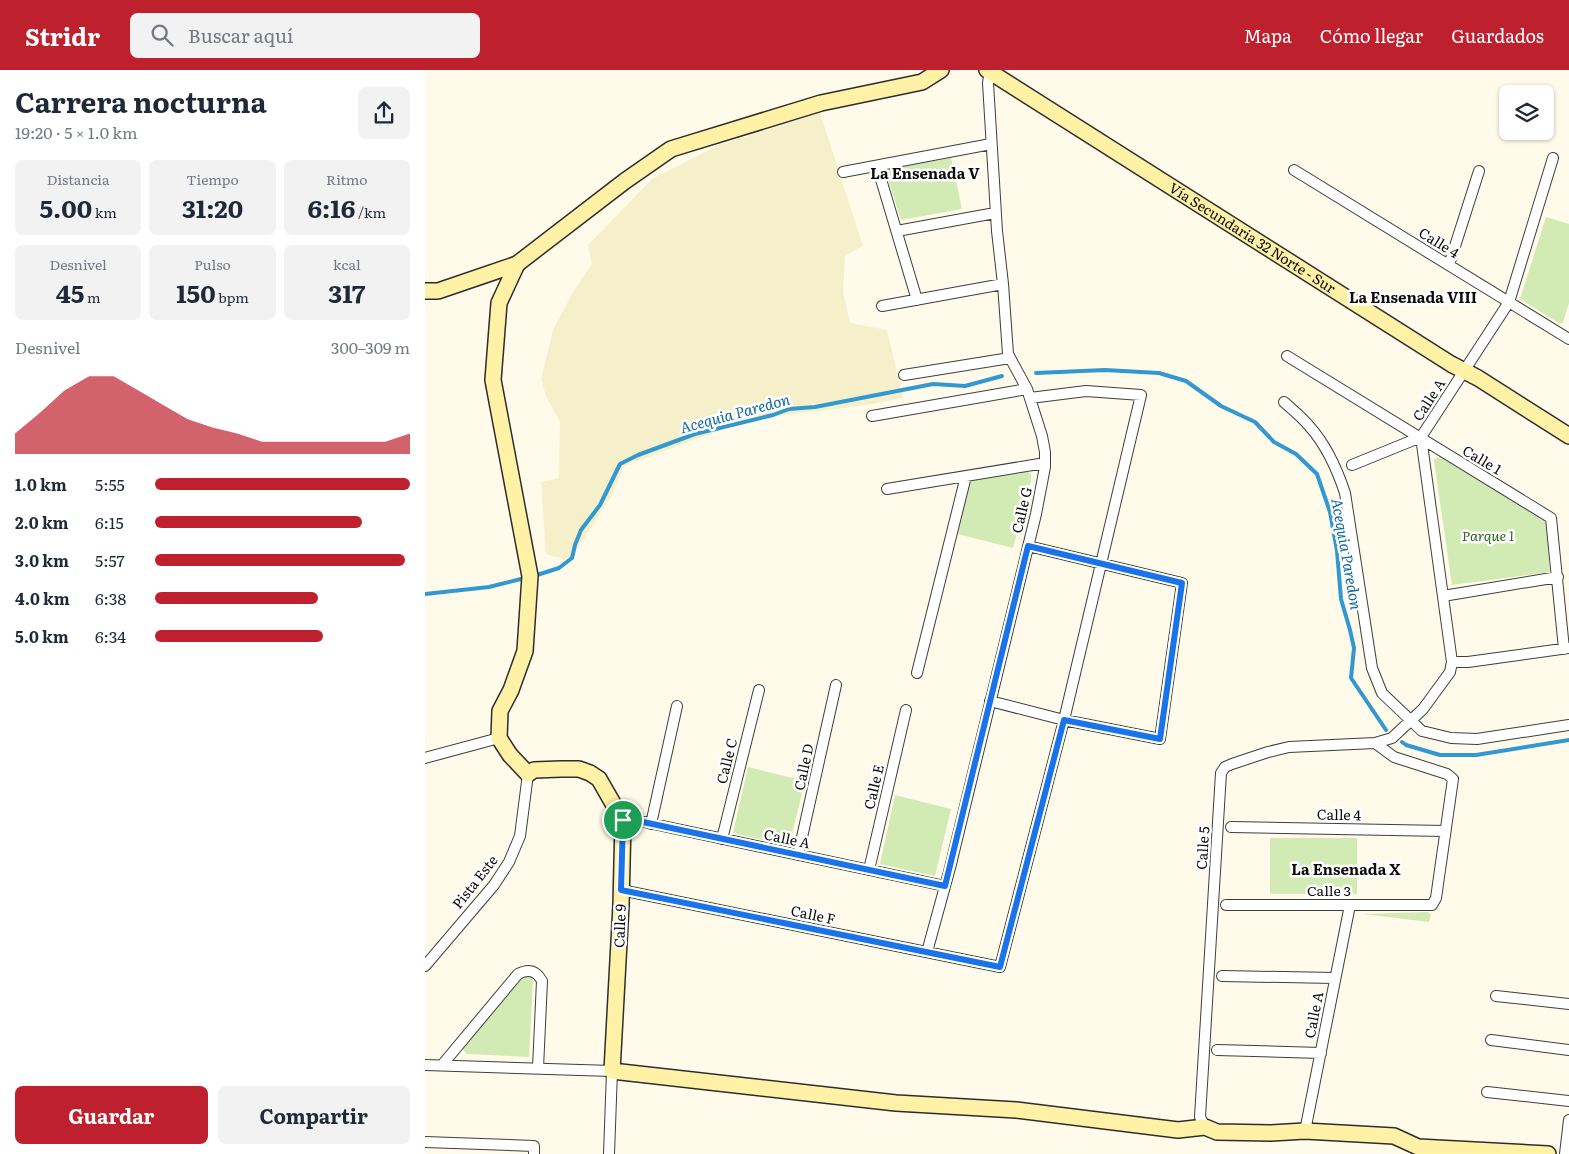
<!DOCTYPE html>
<html lang="es">
<meta charset="utf-8">
<style>
:root{--surface:#fff;--page:#f2f2f3;--text:#1f2937;--muted:#747a83;--accent:#bf202d}
body{margin:0;font-family:Literata,serif;background:var(--page);color:var(--text);height:100vh;display:flex;flex-direction:column;font-size:19px;white-space:nowrap}
*{box-sizing:border-box;margin:0}
p{font-size:16px;color:var(--muted)}
.icon{flex:none;width:28px;height:28px;fill:none;stroke:currentColor;stroke-width:2;stroke-linecap:round;stroke-linejoin:round}
.map{position:relative;flex:1;overflow:hidden}
.panel{display:flex;flex-direction:column;background:var(--surface);width:425px}
.panel>*{flex:none}
.buttons{position:absolute;left:1074px;top:15px;display:grid;gap:10px}
.buttons a{display:grid;place-items:center;width:55px;height:55px;border-radius:8px;background:var(--surface);box-shadow:0 1px 4px #0004;font-size:25px}
.pin{position:absolute;display:grid;place-items:center;width:42px;height:42px;color:#fff;margin:-21px;border:2px solid #fff;border-radius:50%;box-shadow:0 1px 5px #0007}
.round{display:grid;place-items:center;flex:none;width:52px;height:52px;border-radius:8px;background:var(--page)}
.summary{display:flex;align-items:center;justify-content:space-between;height:85px;padding:0 15px}
h1{font-size:28px;font-weight:700;line-height:38px}
.figures{display:grid;grid-template-columns:repeat(3,1fr);gap:8px;height:85px;padding:5px 15px}
.figures div{display:grid;align-content:center;border-radius:8px;background:var(--page);text-align:center}
.figures b{font-size:25px;font-weight:700}
.figures small{font-size:14px;font-weight:400}
.figures p{font-size:14px}
.chart{height:140px;padding:10px 15px}
.chart p{display:flex;justify-content:space-between}
.chart svg{width:100%;height:90px;margin-top:5px;fill:var(--accent);opacity:.7}
.cta{display:flex;gap:10px;margin-top:auto;padding:10px 15px}
.cta a{flex:1;height:58px;border-radius:8px;background:var(--accent);color:#fff;font-size:20px;font-weight:700;line-height:58px;text-align:center}
.cta a+a{background:var(--page);color:var(--text)}
ul{padding:0 15px;list-style:none;font-size:16px}
li{display:grid;grid-template-columns:80px 60px 1fr;align-items:center;height:38px}
li i{height:12px;border-radius:6px;background:var(--accent)}
header{display:flex;align-items:center;gap:30px;box-sizing:border-box;height:70px;padding:0 25px;background:var(--accent);color:#fff}
header strong{font-size:24px}
nav{display:flex;gap:28px;margin-inline-start:auto;font-size:18px}
.search{width:350px;height:45px;background:var(--page);display:flex;align-items:center;gap:12px;box-sizing:border-box;padding:0 18px;border-radius:8px;color:var(--muted);font-size:19px}
main{display:flex;flex:1;min-height:0}
.map>svg:first-child{display:block}
.farmland{fill:#f5f0ca}
.green{fill:#d2eab3}
.lines{fill:none;stroke-linecap:round;stroke-linejoin:round}
.stream{stroke:#3298d1;stroke-width:4}
.street-casing{stroke:#3e3e3e;stroke-width:12}
.secondary-casing{stroke:#2d2d2d;stroke-width:18}
.street{stroke:#fff;stroke-width:10}
.secondary{stroke:#fff1a5;stroke-width:15}
.route-casing{stroke:#fff;stroke-width:10}
.route{stroke:#1a73e8;stroke-width:6}
.labels{text-anchor:middle;stroke-width:5;stroke-linejoin:round;paint-order:stroke}
.street-label{font-size:14px;fill:#0b0b0b;stroke:#fff}
.park-label{font-size:14px;font-style:italic;fill:#2d641a;stroke:#fff}
.neighbourhood-label{font-size:15px;font-weight:bold;fill:#0b0b0b;stroke:#fff}
.water-label{font-size:15px;font-style:italic;fill:#1268a0;stroke:#fff}
</style>
<header>
<strong>Stridr</strong>
<div class="search"><svg class="icon" aria-label="search" viewBox="0 0 24 24"><circle cx="10" cy="10" r="6"/><path d="M15 15l6 6"/></svg>Buscar aquí</div>
<nav><a>Mapa</a><a>Cómo llegar</a><a>Guardados</a></nav>
</header>
<main>
<section class="panel">
<div class="summary"><div><h1>Carrera nocturna</h1><p>19:20 · 5 × 1.0 km</p></div><a class="round"><svg class="icon" aria-label="share" viewBox="0 0 24 24"><path d="M12 15V3M7 8l5-5 5 5M5 13v7h14v-7"/></svg></a></div>
<div class="figures">
<div><p>Distancia</p><b>5.00<small> km</small></b></div>
<div><p>Tiempo</p><b>31:20</b></div>
<div><p>Ritmo</p><b>6:16<small> /km</small></b></div>
</div>
<div class="figures">
<div><p>Desnivel</p><b>45<small> m</small></b></div>
<div><p>Pulso</p><b>150<small> bpm</small></b></div>
<div><p>kcal</p><b>317</b></div>
</div>
<div class="chart"><p><span>Desnivel</span>300–309 m</p>
<svg viewBox="0 0 160 44" preserveAspectRatio="none"><path d="M0 44V34L10 24L20 13L30 6L40 6L50 13L60 20L70 27L80 31L90 34L100 38L110 38L120 38L130 38L140 38L150 38L160 34V44z"/></svg>
</div>
<ul>
<li><b>1.0 km</b>5:55<i style="width:100%"></i></li>
<li><b>2.0 km</b>6:15<i style="width:81%"></i></li>
<li><b>3.0 km</b>5:57<i style="width:98%"></i></li>
<li><b>4.0 km</b>6:38<i style="width:64%"></i></li>
<li><b>5.0 km</b>6:34<i style="width:66%"></i></li>
</ul>
<div class="cta"><a>Guardar</a><a>Compartir</a></div>
</section>
<div class="map">
<svg width="1144" height="1084" viewBox="0 0 1144 1084">
<rect width="100%" height="100%" fill="#fffaea"/>
<path class="farmland" d="M395,43L438,176L420,186L418,223L425,253L462,260L478,328L435,336L323,350L199,396L187,425L144,491L121,484L116,412L134,408L135,352L121,326L116,309L128,260L148,222L167,194L163,175L227,109L294,75Z"/>
<path class="green" d="M526,88L537,139L476,150L462,106L464,99Z
M1121,147L1144,154V233L1138,252L1135,254L1095,229Z
M1015,386L1121,451L1125,502L1027,515L1009,390Z
M601,401L606,404V411L588,478L533,464L543,411Z
M323,697L380,711L364,776L308,763Z
M470,725L526,739L510,806L455,794Z
M845,768H932V824H845Z
M1002,842L1006,844L1004,852L938,844Z
M96,905L105,906L108,910L104,987L42,984L36,977Z"/>
<g class="lines">
<path class="stream" d="M611,303L680,300L734,303L761,311L796,336L830,352L849,372L871,384L892,404L905,442L912,481L916,529L925,560L929,578L926,608L961,660
M112,505L134,498L147,488L150,475L156,460L175,435L195,394L213,385L270,364L348,345L364,339L390,337L508,314L540,316L577,306
M0,524L64,517L96,509
M977,672L981,675L1015,685H1051L1144,670"/>
<g class="street-casing">
<path id="street" d="M452,96L492,230
M869,100L1144,269
M418,102L566,74
M472,161L570,143
M1024,195L1054,101
M457,236L578,214
M862,286L1126,448L1139,579
M479,305L585,288
M859,332C868,340 878,348 885,357C902,376 912,399 920,423L947,598L957,623L997,661L1026,668L1052,669L1144,655
M447,346L602,319
M927,395L996,367
M462,419L620,393
M1018,526L1133,507
M1027,592H1043L1144,578
M492,603L541,406
M565,631L639,650L735,669L757,513L603,476
M0,688L74,668
M198,751L219,752L520,816
M226,754L252,636
M806,757L1020,761
M297,769L334,620
M373,785L411,615
M444,800L481,640
M196,820L575,897L639,650L716,325L661,321L605,328
M801,835H1007L1011,828L1028,709L1022,704L969,687L950,673
M502,882L525,798L611,444L620,397V382L617,366L602,319L583,284L578,214L572,161L563,13L565,0
M0,896L69,815L84,792L95,766L103,704
M797,906L910,908
M1071,926L1144,934
M1066,970L1144,980
M792,980L896,983
M0,995L187,1001L184,1084
M17,995L93,904C103,899 111,900 117,911L113,998
M1062,1022L1144,1031
M780,1057L775,1047L796,703L800,697L807,694L843,682L864,677L950,673L967,668L998,639L1025,602L1027,592L996,367L1084,232L1128,88
M880,1061L925,835
M0,1072L109,1076V1084
M1140,1084L1144,1050"/>
</g>
<g class="secondary-casing">
<g id="secondary">
<path id="s1" d="M562,0L1026,294L1053,308L1144,366"/>
<path d="M92,194L74,233L68,310L105,506L100,581L86,620L75,641L74,668L85,685L103,704L109,700L136,699H154L165,703L174,709L198,751L196,835L187,1001L471,1033L591,1040L753,1060L780,1057L792,1062L846,1063L880,1061L969,1066L993,1077L1123,1084"/>
<path d="M0,221H13L92,194L200,111L246,79L396,33L497,12L516,0"/>
</g>
</g>
<use href="#street" class="street"/>
<use href="#secondary" class="secondary"/>
</g>
<g class="lines">
<g class="route-casing">
<path id="route" d="M603,476L757,513L735,669L639,650L575,897L196,820L198,750L218,752L520,816Z"/>
</g>
<use href="#route" class="route"/>
</g>
<g class="labels">
<g class="street-label">
<text dy="5" stroke="none"><textPath href="#s1" startOffset="314">Vía Secundaria 32 Norte - Sur</textPath></text>
<text transform="translate(1014 173) rotate(32)" y="5">Calle 4</text>
<text transform="translate(1004 330) rotate(-57)" y="5">Calle A</text>
<text transform="translate(1057 390) rotate(31)" y="5">Calle 1</text>
<text transform="translate(597 440) rotate(-77)" y="5">Calle G</text>
<text transform="translate(302 691) rotate(-76)" y="5">Calle C</text>
<text transform="translate(379 697) rotate(-78)" y="5">Calle D</text>
<text transform="translate(449 717) rotate(-77)" y="5">Calle E</text>
<text transform="translate(914 745) rotate(1)" y="5">Calle 4</text>
<text transform="translate(362 769) rotate(12)" y="5">Calle A</text>
<text transform="translate(778 778) rotate(-86)" y="5">Calle 5</text>
<text transform="translate(50 812) rotate(-52)" y="5">Pista Este</text>
<text x="904" y="826">Calle 3</text>
<text transform="translate(388 845) rotate(12)" y="5">Calle F</text>
<text transform="translate(195 856) rotate(-88)" y="5">Calle 9</text>
<text transform="translate(889 945) rotate(-79)" y="5">Calle A</text>
</g>
<g class="park-label">
<text x="1063" y="471">Parque 1</text>
</g>
<g class="neighbourhood-label">
<text x="500" y="109">La Ensenada V</text>
<text x="988" y="233">La Ensenada VIII</text>
<text x="921" y="805">La Ensenada X</text>
</g>
<g class="water-label">
<text transform="translate(310 344) rotate(-15)" y="5">Acequia Paredon</text>
<text transform="translate(921 484) rotate(80)" y="5">Acequia Paredon</text>
</g>
</g>
</svg>
<div class="buttons">
<a><svg class="icon" aria-label="layers" viewBox="0 0 24 24"><path d="M12 4l9 5-9 5-9-5zM3 14l9 5 9-5"/></svg></a>
</div>
<div class="pin" style="left:198px;top:750px;background:#1e9e55"><svg class="icon" aria-label="arrive" viewBox="0 0 24 24"><path d="M6 21V4h12l-3 4 3 4H6"/></svg></div>
</div>
</main>
